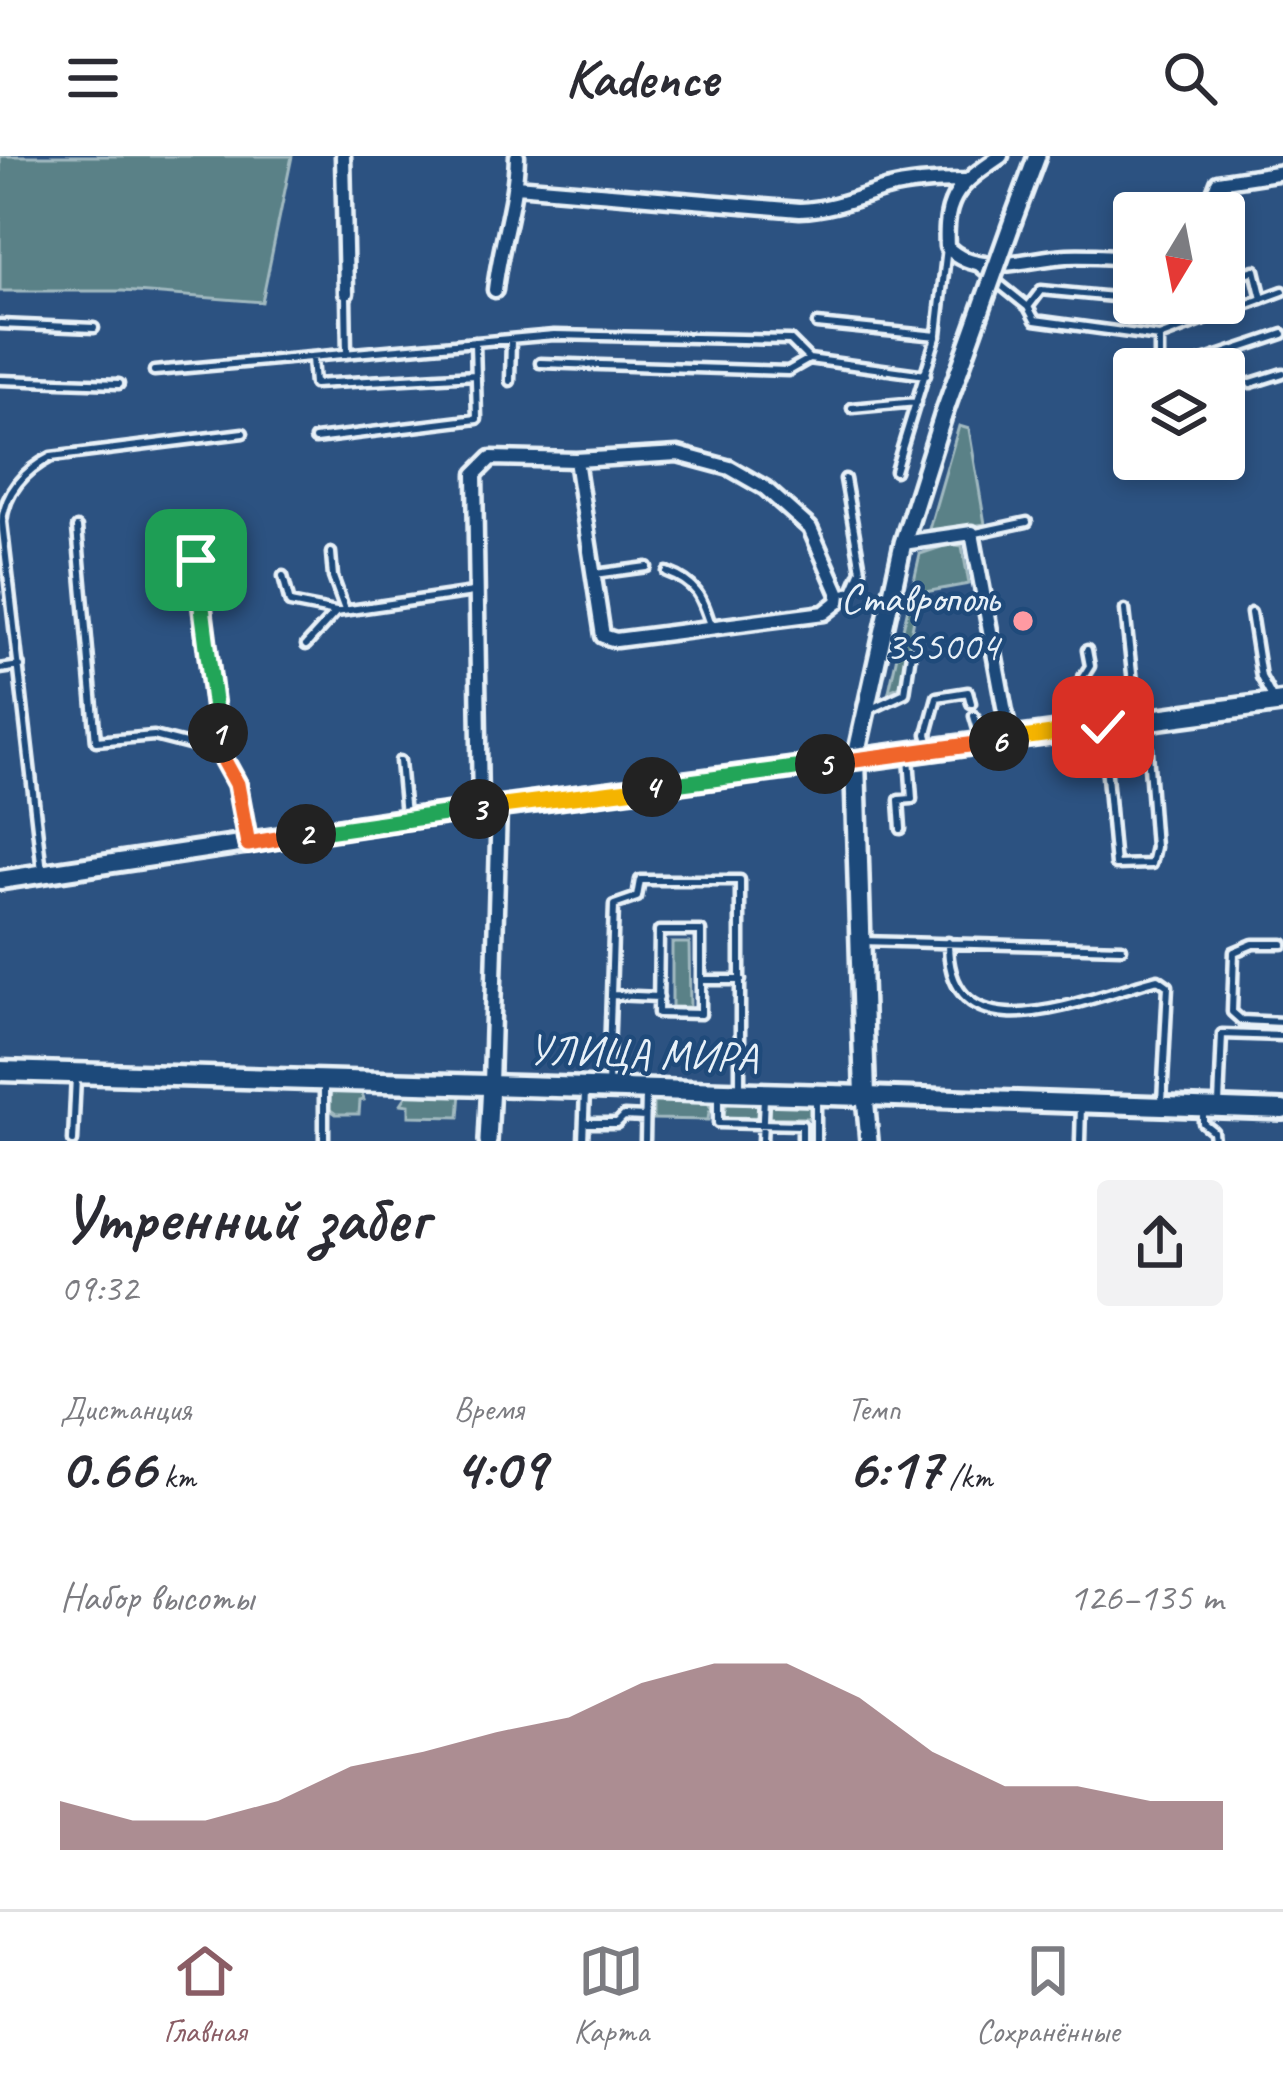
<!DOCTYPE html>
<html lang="ru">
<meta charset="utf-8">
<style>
:root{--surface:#fff;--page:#f2f2f3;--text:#2b2b33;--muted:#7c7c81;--line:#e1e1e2;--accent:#8a5d65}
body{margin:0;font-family:Caveat,sans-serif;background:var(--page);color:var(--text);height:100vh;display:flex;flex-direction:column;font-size:45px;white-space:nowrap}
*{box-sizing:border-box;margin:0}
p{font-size:39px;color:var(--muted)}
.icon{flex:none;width:66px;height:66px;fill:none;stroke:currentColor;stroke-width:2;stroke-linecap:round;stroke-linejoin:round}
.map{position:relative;height:985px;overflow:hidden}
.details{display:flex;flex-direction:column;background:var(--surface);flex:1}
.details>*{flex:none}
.needle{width:78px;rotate:190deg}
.buttons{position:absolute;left:1113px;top:36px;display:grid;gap:24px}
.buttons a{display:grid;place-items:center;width:132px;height:132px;border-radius:12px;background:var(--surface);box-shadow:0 6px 18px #0003;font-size:60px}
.pin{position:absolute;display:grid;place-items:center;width:102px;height:102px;color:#fff;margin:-51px;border-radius:24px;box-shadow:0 6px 18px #0006}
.km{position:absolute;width:60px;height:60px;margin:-30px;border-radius:50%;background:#222;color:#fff;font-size:33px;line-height:60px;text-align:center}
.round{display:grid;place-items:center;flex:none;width:126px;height:126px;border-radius:12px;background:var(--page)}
.summary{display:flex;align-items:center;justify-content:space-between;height:204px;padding:0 60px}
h1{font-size:66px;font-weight:600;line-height:90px}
.figures{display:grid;grid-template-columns:repeat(3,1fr);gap:18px;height:204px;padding:12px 60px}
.figures div{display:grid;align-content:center}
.figures b{font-size:60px;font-weight:600}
.figures small{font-size:33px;font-weight:400}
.figures p{font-size:33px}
.chart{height:336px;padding:24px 60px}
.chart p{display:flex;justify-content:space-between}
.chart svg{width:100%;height:216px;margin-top:12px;fill:var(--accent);opacity:.7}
header{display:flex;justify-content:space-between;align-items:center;height:156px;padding:0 60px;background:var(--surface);font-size:54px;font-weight:600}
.tab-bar{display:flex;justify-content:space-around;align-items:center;height:168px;border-top:3px solid var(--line);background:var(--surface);font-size:33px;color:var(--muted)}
.tab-bar a{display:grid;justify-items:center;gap:6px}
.tab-bar .current{color:var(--accent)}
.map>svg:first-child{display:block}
.green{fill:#5a8187;stroke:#a1b9c0;stroke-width:3}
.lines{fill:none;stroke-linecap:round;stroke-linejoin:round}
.service-casing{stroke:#e8f1f8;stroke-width:15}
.minor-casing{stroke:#e8f1f8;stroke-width:21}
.tertiary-casing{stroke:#e8f1f8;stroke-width:24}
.secondary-casing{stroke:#e8f1f8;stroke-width:26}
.primary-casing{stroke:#e8f1f8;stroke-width:27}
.service{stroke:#1f4a7a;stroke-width:6}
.minor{stroke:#1f4a7a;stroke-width:12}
.tertiary{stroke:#1f4a7a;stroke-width:15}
.secondary{stroke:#1f4a7a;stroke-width:16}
.primary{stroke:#1f4a7a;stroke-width:18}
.tertiary-bridge-casing{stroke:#e8f1f8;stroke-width:24;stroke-linecap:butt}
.tertiary-bridge{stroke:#1f4a7a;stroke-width:15}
.split-1-casing{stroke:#fff;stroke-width:24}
.split-2-casing{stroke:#fff;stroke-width:24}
.split-3-casing{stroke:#fff;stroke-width:24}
.split-4-casing{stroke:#fff;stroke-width:24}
.split-5-casing{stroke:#fff;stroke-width:24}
.split-6-casing{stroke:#fff;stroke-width:24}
.split-7-casing{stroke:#fff;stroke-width:24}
.split-1{stroke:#22a559;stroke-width:15}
.split-2{stroke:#f0652b;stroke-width:15}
.split-3{stroke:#22a559;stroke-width:15}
.split-4{stroke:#f5b400;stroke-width:15}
.split-5{stroke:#22a559;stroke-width:15}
.split-6{stroke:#f0652b;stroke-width:15}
.split-7{stroke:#f5b400;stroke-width:15}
.poi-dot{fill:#ff9aa2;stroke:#1f4a7a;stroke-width:4.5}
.labels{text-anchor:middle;stroke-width:9;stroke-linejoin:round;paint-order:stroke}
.poi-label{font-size:42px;fill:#e8f1f8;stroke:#1f4a7a;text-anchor:end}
.street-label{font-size:42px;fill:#e8f1f8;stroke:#1f4a7a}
</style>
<header><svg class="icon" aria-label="menu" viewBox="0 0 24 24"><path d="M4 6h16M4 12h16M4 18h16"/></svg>Kadence<svg class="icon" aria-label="search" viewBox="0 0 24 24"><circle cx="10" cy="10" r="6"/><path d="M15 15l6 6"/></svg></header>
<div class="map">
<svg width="1283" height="985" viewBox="0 0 1283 985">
<rect width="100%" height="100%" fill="#2c5281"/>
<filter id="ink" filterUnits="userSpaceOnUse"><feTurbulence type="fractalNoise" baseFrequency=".00833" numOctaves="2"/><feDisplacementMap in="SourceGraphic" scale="24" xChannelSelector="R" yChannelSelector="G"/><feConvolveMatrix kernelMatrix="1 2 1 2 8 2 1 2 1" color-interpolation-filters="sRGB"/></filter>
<g filter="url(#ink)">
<path class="green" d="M0,0H292L262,146L123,135H0Z
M959,270L969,273L985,368L932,375L929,373Z
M950,388L962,390L969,428L919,437L901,530L889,535L920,398Z
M672,787H689L690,851H672Z
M331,934L361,935L364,944L360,945L359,958H336L329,953Z
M409,936L461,937L459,961L409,960V949L401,948Z
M658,943L707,945L713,956H709L708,964L653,963V947Z
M727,946L805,948L811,952L812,962L723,961Z"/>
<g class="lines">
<g class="service-casing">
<path id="service" d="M977,110L1028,151L1035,164L1159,181L1283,135
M1224,123L1255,114L1262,143
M346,140L347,198
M1028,151L1041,134L1134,143
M0,168L94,172
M817,168L937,180
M312,202L314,228L476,219
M540,207L788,215L809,203L926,219
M1159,213V181
M1178,213L1283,178
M154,215L554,179L790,184L809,203
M0,224L119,228
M510,225L511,183
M1251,227L1283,217
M852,252L917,246
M315,283L477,263L475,186
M895,315L937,178L947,91
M77,372L96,585L154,580L220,597L237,628L247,684
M976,377L1027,366
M331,397L333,421L345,454
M196,403L220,597
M667,416C697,427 702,441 711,469
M595,418L647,411
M283,420L290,447L336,456
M840,438L852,435L861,414L845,323
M1125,454L1137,563
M1251,457L1261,521L1274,545
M306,489L336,456L473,436
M0,513L20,510
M867,555L905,537L911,497
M974,560L981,584
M1081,570L1076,532L1090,510L1087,494
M1103,575L1115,709L1151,708L1155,691L1146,569
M930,589L927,578L937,541L968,536L971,547
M400,605L405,659
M901,673L899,644L912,643L909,601
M42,715L2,366C5,336 25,314 51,301L243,277
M861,785L1122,792
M948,786C948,907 1088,841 1158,823L1168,830L1162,946
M1283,788H1253L1234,796L1232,856L1241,864L1283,866
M701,824V858L658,857L659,775H701V824H741
M611,839L659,841
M608,930L614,749L637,741L640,724H740V932
M718,939V967L802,969V985
M1219,948L1222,878L1283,880
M1203,952V967L1213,975L1214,985
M584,967H617L624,960L645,961
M645,984L646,937
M73,985L76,920
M324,985V928
M583,985L585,935
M762,985L764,941
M816,985V941
M1080,985L1081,950"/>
</g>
<g class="minor-casing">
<path id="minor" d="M343,0L346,137
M1001,0C960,28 944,39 947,91C979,123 1027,102 1067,100C1089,99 1112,101 1134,102
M516,30L800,54C831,53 857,42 886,33C912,26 938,25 965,25
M1206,57L1218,26L1283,16
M495,134C500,88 516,46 517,0
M903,387L972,377L1010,583
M480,653L475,318L491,302L576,304L603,480L616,484L824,457L838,446L839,438L810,372L765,332L730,312L678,298L576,304
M491,928L499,651"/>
</g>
<g class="tertiary-casing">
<path id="tertiary" d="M1013,64L1037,0
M855,604L903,387L943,260
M865,940L869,985
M488,985L491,928"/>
</g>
<g class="secondary-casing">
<path id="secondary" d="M0,724L405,663L855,604
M865,940L1283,954"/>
</g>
<g class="primary-casing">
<path id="primary" d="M0,915L865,940L855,604L1283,546"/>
</g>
<use href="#service" class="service"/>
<use href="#minor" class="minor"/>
<use href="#tertiary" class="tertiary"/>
<use href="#secondary" class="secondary"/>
<use href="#primary" class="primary"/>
<g class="tertiary-bridge-casing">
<path id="tertiary-bridge" d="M943,260L1013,64"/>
</g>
<use href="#tertiary-bridge" class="tertiary-bridge"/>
</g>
</g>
<g class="lines" filter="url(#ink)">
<g class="split-1-casing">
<path id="split-1" d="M196,404L218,577"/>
</g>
<g class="split-2-casing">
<path id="split-2" d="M218,577L220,597L237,628L248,688L306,678"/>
</g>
<g class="split-3-casing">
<path id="split-3" d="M306,678L479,653"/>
</g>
<g class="split-4-casing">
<path id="split-4" d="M479,653L652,631"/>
</g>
<g class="split-5-casing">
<path id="split-5" d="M652,631L825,608"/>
</g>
<g class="split-6-casing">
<path id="split-6" d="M825,608L999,585"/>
</g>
<g class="split-7-casing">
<path id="split-7" d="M999,585L1103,571"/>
</g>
<use href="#split-1" class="split-1"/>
<use href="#split-2" class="split-2"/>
<use href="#split-3" class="split-3"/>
<use href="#split-4" class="split-4"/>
<use href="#split-5" class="split-5"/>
<use href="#split-6" class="split-6"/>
<use href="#split-7" class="split-7"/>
</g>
<circle class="poi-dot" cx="1023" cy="465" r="12"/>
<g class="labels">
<g class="poi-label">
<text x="999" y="456">Ставрополь<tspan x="999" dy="48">355004</tspan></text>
</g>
<g class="street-label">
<text transform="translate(643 896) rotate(2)" y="15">УЛИЦА МИРА</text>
</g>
</g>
</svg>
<div class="buttons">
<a><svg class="needle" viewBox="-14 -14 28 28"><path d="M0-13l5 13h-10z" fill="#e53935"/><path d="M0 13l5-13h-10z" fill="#7c7c81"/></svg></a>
<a><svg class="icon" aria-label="layers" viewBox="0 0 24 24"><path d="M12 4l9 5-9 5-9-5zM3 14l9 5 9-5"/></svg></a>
</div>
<div class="pin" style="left:196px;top:404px;background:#1e9e55"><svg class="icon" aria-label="arrive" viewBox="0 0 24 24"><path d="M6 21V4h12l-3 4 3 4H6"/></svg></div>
<div class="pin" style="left:1103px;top:571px;background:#d93025"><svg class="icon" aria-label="check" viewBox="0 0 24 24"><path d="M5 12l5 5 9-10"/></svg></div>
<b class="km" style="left:218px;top:577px">1</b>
<b class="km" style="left:306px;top:678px">2</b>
<b class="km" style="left:479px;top:653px">3</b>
<b class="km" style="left:652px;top:631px">4</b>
<b class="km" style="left:825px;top:608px">5</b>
<b class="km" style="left:999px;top:585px">6</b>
</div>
<section class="details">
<div class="summary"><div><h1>Утренний забег</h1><p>09:32</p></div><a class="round"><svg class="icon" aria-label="share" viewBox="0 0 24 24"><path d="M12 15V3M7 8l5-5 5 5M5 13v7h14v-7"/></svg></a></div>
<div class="figures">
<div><p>Дистанция</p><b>0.66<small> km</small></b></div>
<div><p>Время</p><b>4:09</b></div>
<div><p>Темп</p><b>6:17<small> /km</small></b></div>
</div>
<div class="chart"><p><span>Набор высоты</span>126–135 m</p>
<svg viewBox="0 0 160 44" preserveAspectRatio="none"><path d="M0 44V34L10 38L20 38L30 34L40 27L50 24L60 20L70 17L80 10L90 6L100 6L110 13L120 24L130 31L140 31L150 34L160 34V44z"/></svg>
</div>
</section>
<nav class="tab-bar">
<a class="current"><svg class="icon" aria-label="home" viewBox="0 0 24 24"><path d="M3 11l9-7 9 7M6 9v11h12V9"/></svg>Главная</a>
<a><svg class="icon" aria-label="map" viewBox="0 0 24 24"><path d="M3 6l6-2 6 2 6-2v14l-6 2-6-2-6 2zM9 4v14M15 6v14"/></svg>Карта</a>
<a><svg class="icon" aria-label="saved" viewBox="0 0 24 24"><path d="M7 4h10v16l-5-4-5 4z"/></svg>Сохранённые</a>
</nav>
